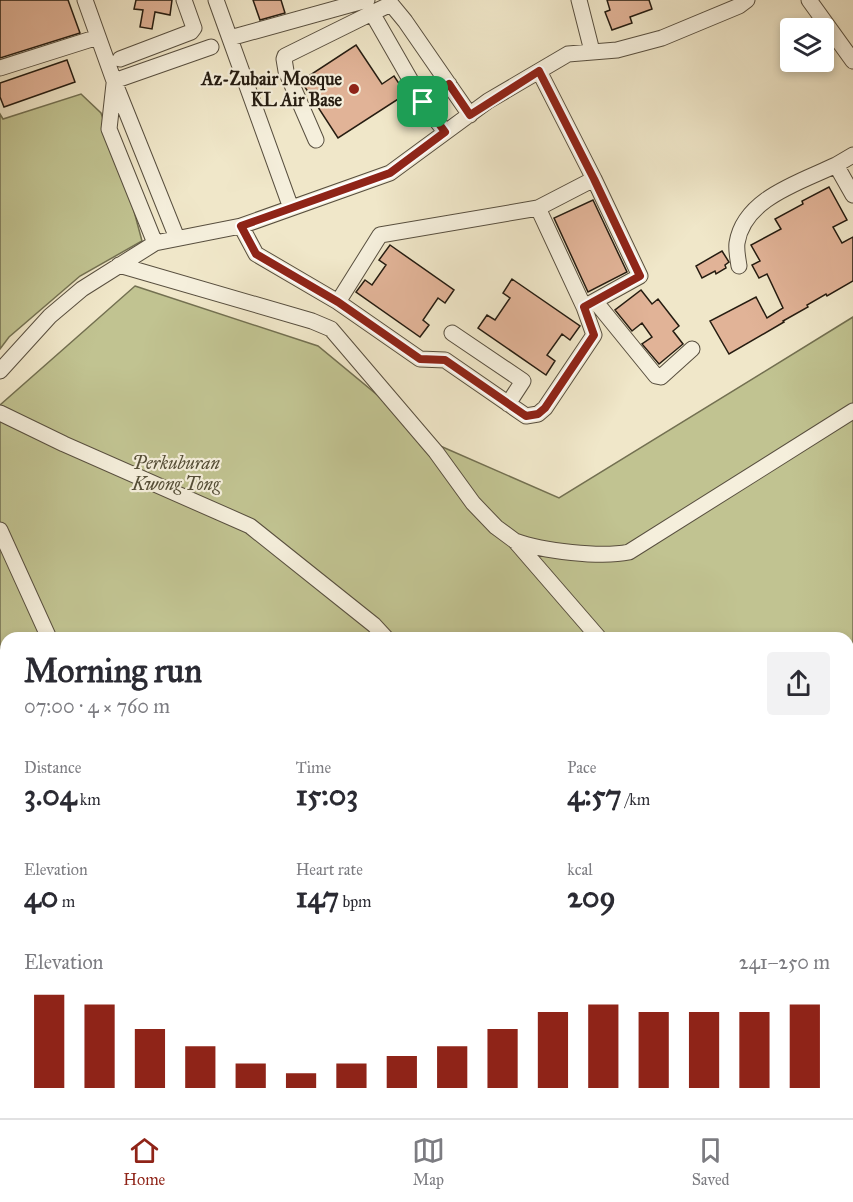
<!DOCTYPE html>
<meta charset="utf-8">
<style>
:root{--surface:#fff;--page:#f2f2f3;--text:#2b2b33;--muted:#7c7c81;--line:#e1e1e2;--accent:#8f2418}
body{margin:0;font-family:"IM FELL Great Primer",serif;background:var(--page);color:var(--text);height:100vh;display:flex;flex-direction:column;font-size:22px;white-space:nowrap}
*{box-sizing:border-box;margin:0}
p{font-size:20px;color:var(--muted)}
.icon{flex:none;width:33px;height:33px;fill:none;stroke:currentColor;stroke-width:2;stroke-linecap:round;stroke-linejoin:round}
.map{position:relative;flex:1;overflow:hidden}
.panel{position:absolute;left:0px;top:632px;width:854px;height:488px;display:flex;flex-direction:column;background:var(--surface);border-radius:18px 18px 0 0;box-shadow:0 3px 9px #0003}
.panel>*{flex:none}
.buttons{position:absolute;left:780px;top:18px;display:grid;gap:12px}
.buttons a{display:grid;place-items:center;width:54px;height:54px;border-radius:6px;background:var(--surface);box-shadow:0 3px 9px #0003;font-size:30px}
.pin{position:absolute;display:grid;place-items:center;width:51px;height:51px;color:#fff;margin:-26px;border-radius:12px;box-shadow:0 3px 9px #0006}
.round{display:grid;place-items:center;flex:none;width:63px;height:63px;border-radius:6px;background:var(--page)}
.overview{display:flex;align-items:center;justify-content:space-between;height:102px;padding:0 24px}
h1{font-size:33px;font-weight:800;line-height:45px}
.stats{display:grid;grid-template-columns:repeat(3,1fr);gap:9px;height:102px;padding:6px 24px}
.stats div{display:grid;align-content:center}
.stats b{font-size:30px;font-weight:800}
.stats small{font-size:16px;font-weight:400}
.stats p{font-size:16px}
.chart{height:168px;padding:12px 24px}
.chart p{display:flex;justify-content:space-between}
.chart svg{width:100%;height:108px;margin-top:6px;stroke:var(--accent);stroke-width:6}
.menu{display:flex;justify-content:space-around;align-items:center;height:84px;border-top:2px solid var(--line);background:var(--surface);font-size:16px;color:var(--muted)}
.menu a{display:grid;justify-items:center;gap:3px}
.menu .on{color:var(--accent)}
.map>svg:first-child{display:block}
.green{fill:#c1c391;stroke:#737051;stroke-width:1.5;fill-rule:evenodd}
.building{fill:#e1b397;stroke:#251c11;stroke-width:1.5}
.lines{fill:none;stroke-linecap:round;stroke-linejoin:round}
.minor-casing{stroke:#584f3f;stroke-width:17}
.path{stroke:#251c11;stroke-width:2;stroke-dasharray:4.5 3;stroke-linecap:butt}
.minor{stroke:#f5efdc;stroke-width:15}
.route-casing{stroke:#fff;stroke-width:12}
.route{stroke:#8f2418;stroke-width:8}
.poi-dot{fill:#8f2418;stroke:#f5efdc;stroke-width:2}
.labels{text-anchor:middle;stroke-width:4.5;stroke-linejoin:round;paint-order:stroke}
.poi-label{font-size:18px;font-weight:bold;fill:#251c11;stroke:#f5efdc;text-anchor:end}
.park-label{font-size:18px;font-style:italic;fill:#544e37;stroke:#f5efdc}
</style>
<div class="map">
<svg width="853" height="1118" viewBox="0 0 853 1118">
<rect width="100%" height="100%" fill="#f0e7c9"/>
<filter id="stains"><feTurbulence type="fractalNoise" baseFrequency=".00333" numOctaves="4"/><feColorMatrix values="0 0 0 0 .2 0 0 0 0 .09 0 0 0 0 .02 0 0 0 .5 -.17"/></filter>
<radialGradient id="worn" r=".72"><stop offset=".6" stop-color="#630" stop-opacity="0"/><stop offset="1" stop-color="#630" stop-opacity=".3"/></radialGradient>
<path class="green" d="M81,94L101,113L131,200L142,241L80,276L9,337L0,349V114L3,119Z
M135,286L318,346L438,445L559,498L853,317V1118H0V405ZM6,638H848V1113H6Z"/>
<path class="building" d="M0,0H68L80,33L0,58Z
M136,0H172L170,15L155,12L152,29L140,27L143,10L134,9Z
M253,0H281L285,13L260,20Z
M607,0H649L652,9L630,17L632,23L612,30L605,12L610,10Z
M356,45L382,84L394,76L406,94L338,138L301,81Z
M67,60L75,82L4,107L0,97V83Z
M829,187L847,220L833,227L842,243L853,237V281L827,296L826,294L807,305L808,307L783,321L784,322L729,354L710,321L756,297L767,318L783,308L767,274L759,278L752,265L760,261L751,245L781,229L775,219L803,204L802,201Z
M593,200L627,272L588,292L554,218Z
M390,245L454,290L445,303L438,298L423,320L429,325L420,337L356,292L365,280L372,285L386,265L379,260Z
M722,251L729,262L725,265L726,268L716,274L715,271L702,278L696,266Z
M512,279L580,326L570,340L562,334L547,355L555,361L546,375L478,328L487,315L495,320L510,298L503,293Z
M641,290L652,304L658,299L679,326L673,331L683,344L659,364L642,344L652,337L642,323L632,331L615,310Z"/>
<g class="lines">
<g class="minor-casing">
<path id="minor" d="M85,0L114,81L177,238
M216,0L291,208
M579,0L592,51
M809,0L853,61
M230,38L367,0
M120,59L191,32L194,28L184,0
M0,68L98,37
M539,71L594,179L640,276L584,307
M114,81L211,47
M114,84L109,129L155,243
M423,102L449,84
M445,132L423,102L372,13L391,4L405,21L470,115
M316,140L286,71L284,59L285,56L372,13
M853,155L836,165L853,195
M241,226L256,254L338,302L420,359L445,360L526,416L538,414L545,408L594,335L584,307L538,208
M119,265L312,321L331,329L436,452L473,503L496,527L515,541L599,638
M739,266C738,259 736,250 737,243C744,198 801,182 836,165
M595,301L656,376L661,377L692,349
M338,302L380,235L538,208L594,179
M452,333L523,381L508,404
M0,371L50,316L82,289L155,243L241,226L390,173L488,101L568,54L617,50L662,38L739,6L747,0
M0,413L64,444L250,526L374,625L386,638
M0,530L49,638
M515,541C542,551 601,558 629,552L853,411
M848,801L853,796
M0,815L6,816
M0,907L6,908
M848,940L853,944
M157,1113L159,1118
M408,1118V1113
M639,1118L640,1113"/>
</g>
<path class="path" d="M0,1105H6"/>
<use href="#minor" class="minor"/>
</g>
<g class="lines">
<g class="route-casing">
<path id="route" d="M539,71L594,179L640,276L584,307L594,335L545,408L538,414L526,416L445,360L420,359L338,302L256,254L241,226L390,173L445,132L423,102L449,84L470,115Z"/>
</g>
<use href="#route" class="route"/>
</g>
<circle class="poi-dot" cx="354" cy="89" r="6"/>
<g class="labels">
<g class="poi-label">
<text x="342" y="85">Az-Zubair Mosque<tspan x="342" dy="21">KL Air Base</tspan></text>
</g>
<g class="park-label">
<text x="176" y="469">Perkuburan<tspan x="176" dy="21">Kwong Tong</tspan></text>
</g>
</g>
<rect width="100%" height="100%" filter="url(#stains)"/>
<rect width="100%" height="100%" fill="url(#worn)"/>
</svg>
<div class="buttons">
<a><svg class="icon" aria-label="layers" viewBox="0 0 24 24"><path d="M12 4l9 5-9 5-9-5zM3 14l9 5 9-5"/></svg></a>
</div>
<div class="pin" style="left:423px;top:102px;background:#1e9e55"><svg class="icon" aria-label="arrive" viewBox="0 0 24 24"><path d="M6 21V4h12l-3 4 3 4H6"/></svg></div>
<section class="panel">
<div class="overview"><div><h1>Morning run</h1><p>07:00 · 4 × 760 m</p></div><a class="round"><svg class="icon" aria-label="share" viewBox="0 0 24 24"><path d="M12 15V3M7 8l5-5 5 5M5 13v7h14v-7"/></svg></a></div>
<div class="stats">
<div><p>Distance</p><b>3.04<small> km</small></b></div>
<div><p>Time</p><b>15:03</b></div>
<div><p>Pace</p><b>4:57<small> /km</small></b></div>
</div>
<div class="stats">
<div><p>Elevation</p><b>40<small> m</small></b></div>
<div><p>Heart rate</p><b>147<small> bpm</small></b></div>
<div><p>kcal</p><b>209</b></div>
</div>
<div class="chart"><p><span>Elevation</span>241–250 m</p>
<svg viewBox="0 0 160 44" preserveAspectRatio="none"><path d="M5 44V6M15 44V10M25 44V20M35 44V27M45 44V34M55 44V38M65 44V34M75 44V31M85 44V27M95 44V20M105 44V13M115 44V10M125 44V13M135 44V13M145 44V13M155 44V10"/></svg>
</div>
</section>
</div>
<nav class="menu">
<a class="on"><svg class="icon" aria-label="home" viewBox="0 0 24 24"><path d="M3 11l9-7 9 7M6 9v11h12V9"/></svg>Home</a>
<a><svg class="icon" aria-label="map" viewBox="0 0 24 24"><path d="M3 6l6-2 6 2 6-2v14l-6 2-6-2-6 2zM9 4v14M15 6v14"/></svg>Map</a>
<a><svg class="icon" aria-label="saved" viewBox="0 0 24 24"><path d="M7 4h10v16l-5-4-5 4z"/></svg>Saved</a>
</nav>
